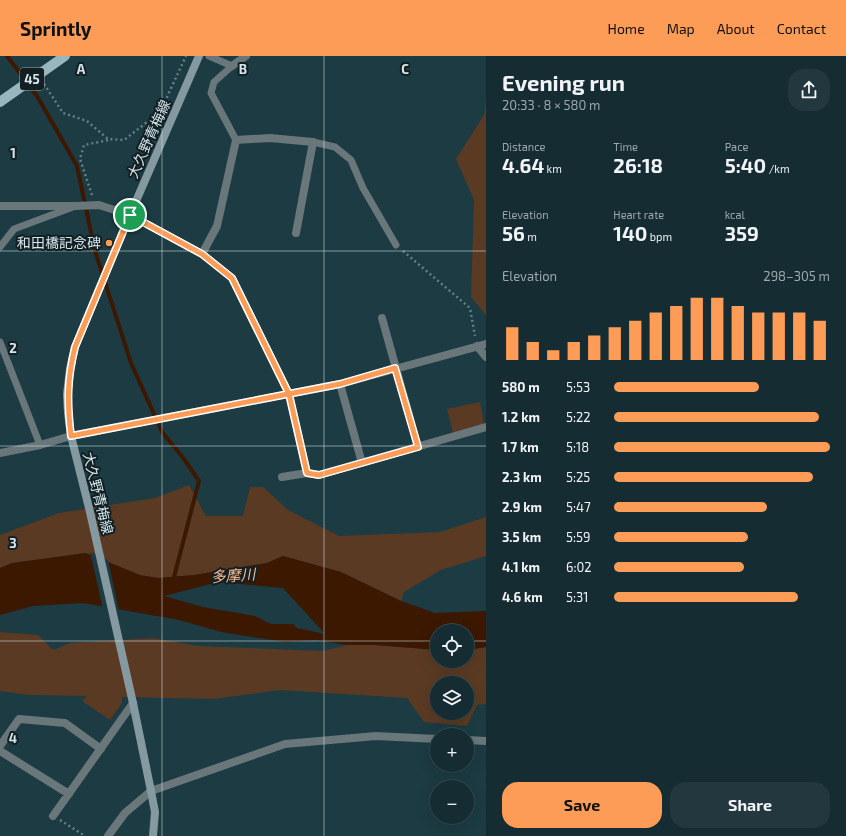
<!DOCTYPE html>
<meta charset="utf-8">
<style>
:root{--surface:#152c32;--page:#22383e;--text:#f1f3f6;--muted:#9da7ac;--line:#34484d;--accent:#fd9c56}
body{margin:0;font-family:"Exo 2","Noto Sans JP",sans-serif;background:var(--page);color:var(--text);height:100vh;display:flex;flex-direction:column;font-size:15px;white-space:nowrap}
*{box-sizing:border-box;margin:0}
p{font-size:13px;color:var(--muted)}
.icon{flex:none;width:22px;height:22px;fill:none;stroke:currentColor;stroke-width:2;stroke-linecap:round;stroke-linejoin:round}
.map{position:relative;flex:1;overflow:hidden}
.panel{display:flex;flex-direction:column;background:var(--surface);width:360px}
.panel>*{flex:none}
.buttons{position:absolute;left:430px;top:568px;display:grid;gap:8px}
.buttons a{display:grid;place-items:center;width:44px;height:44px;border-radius:50%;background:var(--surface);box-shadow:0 4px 16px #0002,0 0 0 1px var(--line);font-size:20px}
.pin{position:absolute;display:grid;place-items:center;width:34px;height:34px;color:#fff;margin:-17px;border:2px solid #fff;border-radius:50%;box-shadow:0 1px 4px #0007}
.round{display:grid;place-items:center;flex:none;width:42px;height:42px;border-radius:16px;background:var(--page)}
.head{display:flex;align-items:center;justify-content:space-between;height:68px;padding:0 16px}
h1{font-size:22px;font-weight:700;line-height:30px}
.metrics{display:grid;grid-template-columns:repeat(3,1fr);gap:6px;height:68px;padding:4px 16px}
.metrics div{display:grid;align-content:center}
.metrics b{font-size:20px;font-weight:700}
.metrics small{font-size:11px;font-weight:400}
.metrics p{font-size:11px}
.chart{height:112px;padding:8px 16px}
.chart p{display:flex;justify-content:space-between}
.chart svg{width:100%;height:72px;margin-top:4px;stroke:var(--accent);stroke-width:6}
.primary-button{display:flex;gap:8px;margin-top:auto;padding:8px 16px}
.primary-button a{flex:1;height:46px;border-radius:16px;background:var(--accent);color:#111;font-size:16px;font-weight:700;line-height:46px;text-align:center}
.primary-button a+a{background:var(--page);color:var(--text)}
ul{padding:0 16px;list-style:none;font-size:13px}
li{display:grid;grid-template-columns:64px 48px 1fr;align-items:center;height:30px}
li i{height:10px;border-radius:5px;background:var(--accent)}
header{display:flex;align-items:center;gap:24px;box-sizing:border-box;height:56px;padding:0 20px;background:var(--accent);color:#111}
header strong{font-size:19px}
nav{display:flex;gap:22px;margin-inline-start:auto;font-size:14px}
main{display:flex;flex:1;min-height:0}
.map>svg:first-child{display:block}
.green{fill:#5a3a23;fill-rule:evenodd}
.water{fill:#3c1800;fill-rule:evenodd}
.pier{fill:#1c3b42}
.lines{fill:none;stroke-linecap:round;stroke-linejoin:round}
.stream{stroke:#3c1800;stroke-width:4}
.path{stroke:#657f85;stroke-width:2.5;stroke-dasharray:2 3;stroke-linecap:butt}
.service{stroke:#69767a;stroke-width:7}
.minor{stroke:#69767a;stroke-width:8}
.secondary{stroke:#859aa0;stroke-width:8}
.primary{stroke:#9ab6bd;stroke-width:10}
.route-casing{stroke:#fff;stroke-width:8}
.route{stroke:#fd9c56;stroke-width:5}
.grid{fill:none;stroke:#d5e6eb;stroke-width:1;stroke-opacity:0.55}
.poi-dot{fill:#fd9c56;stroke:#121f23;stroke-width:1.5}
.labels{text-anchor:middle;stroke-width:4;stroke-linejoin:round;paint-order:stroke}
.shield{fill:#121f23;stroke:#9aaaaf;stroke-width:1}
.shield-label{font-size:13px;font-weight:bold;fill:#d5e6eb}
.street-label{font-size:14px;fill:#d5e6eb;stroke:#121f23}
.poi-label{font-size:14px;fill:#d5e6eb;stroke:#121f23;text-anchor:end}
.water-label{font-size:15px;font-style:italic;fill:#fbbb91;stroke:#121f23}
.grid-label{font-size:13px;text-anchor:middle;font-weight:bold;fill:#d5e6eb;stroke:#121f23;stroke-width:4;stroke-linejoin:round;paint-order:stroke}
</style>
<header>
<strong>Sprintly</strong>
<nav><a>Home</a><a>Map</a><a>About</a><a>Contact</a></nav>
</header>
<main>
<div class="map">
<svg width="486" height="780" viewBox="0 0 486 780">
<rect width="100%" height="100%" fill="#1c3b42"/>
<path class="green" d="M486,45V259L471,241L474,144L456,103L484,59Z
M480,346L484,369L453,377L447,353Z
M189,429L206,460H243L250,431H263L288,454L339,480L440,476L486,461V500L441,514L404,536L401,545L341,516L283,500L267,507L194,519L158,522L140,519L86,497L12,507L0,512V479L59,457L155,442Z
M0,576L38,579L53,594L70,587L154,582L198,590L323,595L347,589H375L437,594V605H467V594L486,591V648L477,649L467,670L424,666L407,642L280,634L213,643L122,641V647L110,664L82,645L87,640L29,639L0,635ZM437,627H467V657H437Z"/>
<path class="water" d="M86,497L140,519L158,522L194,519L267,507L283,500L341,516L401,545L435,557L486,555V591L467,594V575H437V594L375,589H347L316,584L285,586L221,576L179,564L83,547L33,550L0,559V512L12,507ZM218,526L283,532L325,578L297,572L293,568H271L255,560L203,551L164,540Z"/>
<path class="pier" d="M90,496L108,504L119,555L103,553Z"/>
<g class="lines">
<path class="stream" d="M7,0L37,40L77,110L95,195L131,307L162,376L184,403L199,425L173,525"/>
<path class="path" d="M44,28L63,57L87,65L108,83L124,84L160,56L186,0
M92,139L80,103L84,89L109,84
M403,195L470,252L475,280
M60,764L85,780"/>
<path class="service" d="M209,0L232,10L214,26L211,37L236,84
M313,86L335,91L351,104L363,132L396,189
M0,191L14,173L73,151
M0,286L40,389"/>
<path class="minor" d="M232,10L246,0
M0,150H75L99,149L130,159L202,198L232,222L289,338L307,417
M202,198L217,170L236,84L270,82L313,86L296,177
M382,262L418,391
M477,290L486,301
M340,328L362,407
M0,397L40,389L71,380L340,328L486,288
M282,421L307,417L319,419L486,371
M467,684L486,685
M0,690L19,663L65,667L101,693
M0,695L69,738
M53,760L133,647
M108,780L125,757L151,735L285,688L376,680L437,683"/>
<path class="secondary" d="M153,780L155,756L151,735L133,647L90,456L71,380L68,357L67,338L70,313L75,291L130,159L199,0"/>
<path class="primary" d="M0,46L65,0"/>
</g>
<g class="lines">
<g class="route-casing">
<path id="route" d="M130,159L75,291C67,324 67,346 71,380L340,328L395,312L418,391L319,419L307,417L289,338L232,222L202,198L130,159"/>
</g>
<use href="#route" class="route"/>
</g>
<path class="grid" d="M162,0V780M324,0V780M0,195H486M0,390H486M0,585H437M467,585H486"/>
<circle class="poi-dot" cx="109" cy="187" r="4"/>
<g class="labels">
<rect class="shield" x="20" y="12" width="24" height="22" rx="3"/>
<g class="shield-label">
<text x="32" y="28">45</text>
</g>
<g class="street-label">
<text transform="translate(149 83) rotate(-66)" y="5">大久野青梅線</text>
<text transform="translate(98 437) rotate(76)" y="5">大久野青梅線</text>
</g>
<g class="poi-label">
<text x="101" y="192">和田橋記念碑</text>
</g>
<g class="water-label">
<text transform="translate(233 520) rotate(-4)" y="5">多摩川</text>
</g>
</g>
<g class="grid-label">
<text x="81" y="18">A</text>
<text x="243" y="18">B</text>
<text x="405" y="18">C</text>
<text x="13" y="102">1</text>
<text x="13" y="297">2</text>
<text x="13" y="492">3</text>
<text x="13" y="687">4</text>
</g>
</svg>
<div class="buttons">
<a><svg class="icon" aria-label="locate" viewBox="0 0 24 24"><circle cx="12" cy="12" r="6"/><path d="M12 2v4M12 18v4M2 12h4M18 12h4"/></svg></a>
<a><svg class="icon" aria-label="layers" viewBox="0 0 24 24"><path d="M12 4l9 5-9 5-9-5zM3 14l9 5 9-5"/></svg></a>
<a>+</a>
<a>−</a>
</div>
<div class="pin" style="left:130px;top:159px;background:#1e9e55"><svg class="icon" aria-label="arrive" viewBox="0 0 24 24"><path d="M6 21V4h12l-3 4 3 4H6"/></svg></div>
</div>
<section class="panel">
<div class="head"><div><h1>Evening run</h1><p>20:33 · 8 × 580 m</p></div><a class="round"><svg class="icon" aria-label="share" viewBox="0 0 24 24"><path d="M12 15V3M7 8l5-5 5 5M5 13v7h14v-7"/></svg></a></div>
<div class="metrics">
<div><p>Distance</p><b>4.64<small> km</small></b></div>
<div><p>Time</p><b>26:18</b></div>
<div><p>Pace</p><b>5:40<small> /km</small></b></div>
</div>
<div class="metrics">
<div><p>Elevation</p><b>56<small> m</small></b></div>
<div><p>Heart rate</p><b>140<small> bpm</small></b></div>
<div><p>kcal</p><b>359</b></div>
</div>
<div class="chart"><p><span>Elevation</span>298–305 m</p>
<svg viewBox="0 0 160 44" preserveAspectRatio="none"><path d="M5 44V24M15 44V33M25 44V38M35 44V33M45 44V29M55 44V24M65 44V20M75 44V15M85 44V11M95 44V6M105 44V6M115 44V11M125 44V15M135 44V15M145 44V15M155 44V20"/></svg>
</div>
<ul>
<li><b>580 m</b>5:53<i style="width:67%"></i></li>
<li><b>1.2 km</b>5:22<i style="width:95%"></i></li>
<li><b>1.7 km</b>5:18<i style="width:100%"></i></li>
<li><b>2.3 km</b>5:25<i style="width:92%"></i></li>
<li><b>2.9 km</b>5:47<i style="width:71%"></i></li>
<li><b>3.5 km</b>5:59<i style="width:62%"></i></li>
<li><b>4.1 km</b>6:02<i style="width:60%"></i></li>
<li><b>4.6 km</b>5:31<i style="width:85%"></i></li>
</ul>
<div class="primary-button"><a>Save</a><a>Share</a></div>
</section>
</main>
